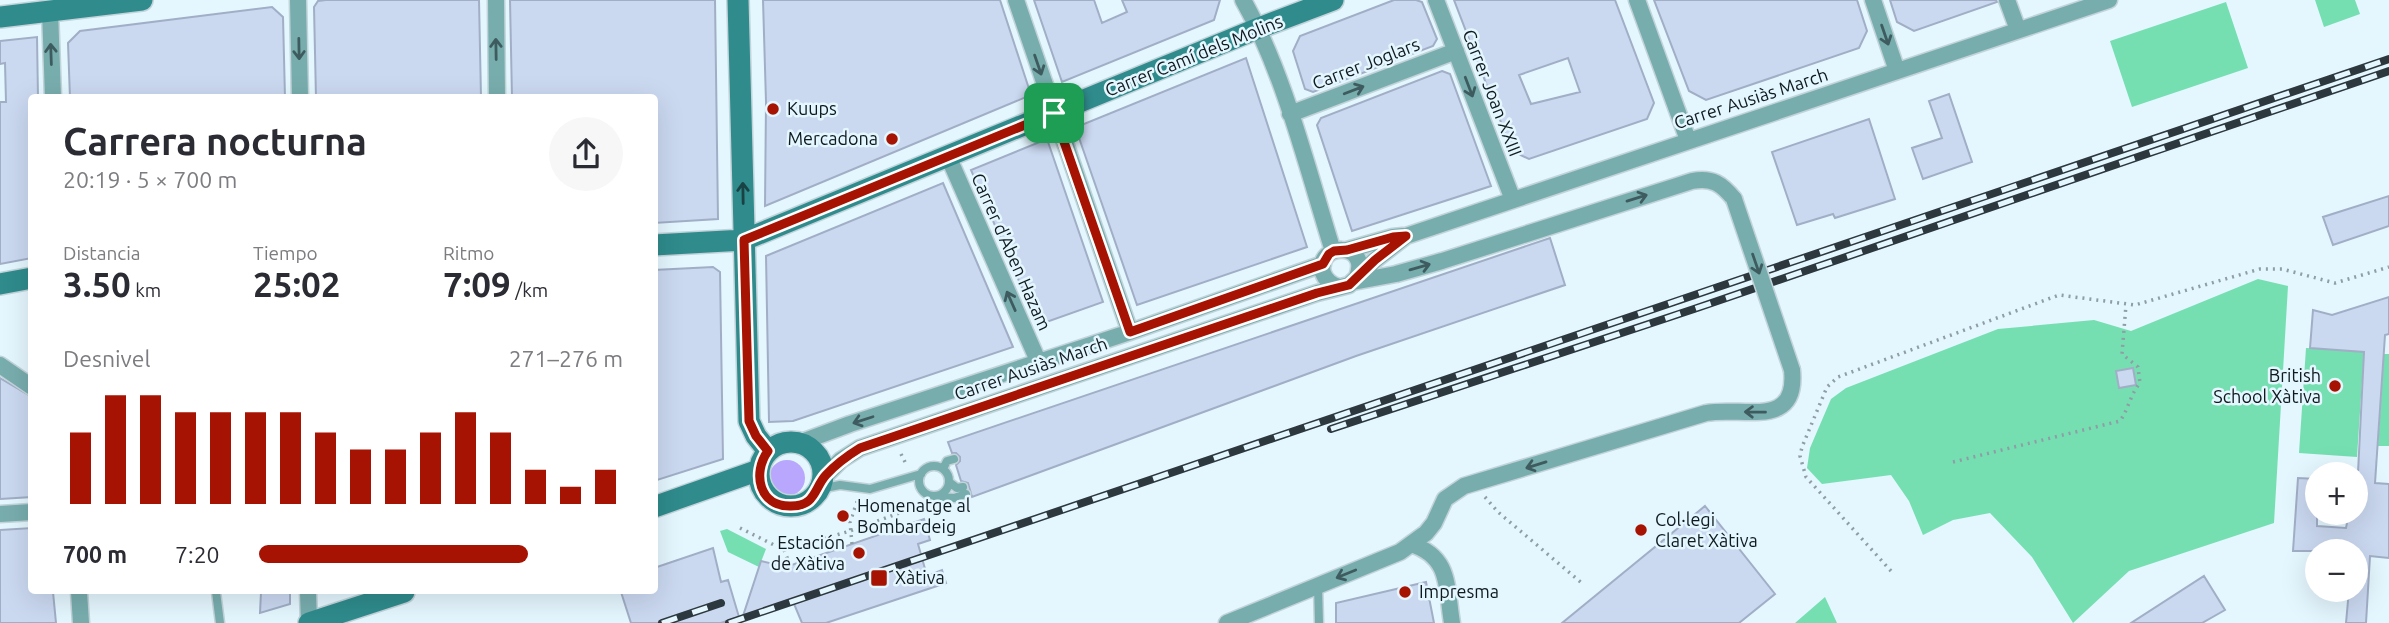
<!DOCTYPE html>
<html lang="es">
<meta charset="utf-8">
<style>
:root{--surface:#fff;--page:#f7f7f7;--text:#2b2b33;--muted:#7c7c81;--accent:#a61302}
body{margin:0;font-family:Ubuntu,sans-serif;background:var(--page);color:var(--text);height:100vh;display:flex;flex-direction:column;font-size:26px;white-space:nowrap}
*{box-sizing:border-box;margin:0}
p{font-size:23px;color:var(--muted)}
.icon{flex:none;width:38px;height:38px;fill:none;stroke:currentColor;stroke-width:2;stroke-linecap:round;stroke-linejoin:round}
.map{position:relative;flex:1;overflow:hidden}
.details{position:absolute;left:28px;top:94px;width:630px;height:500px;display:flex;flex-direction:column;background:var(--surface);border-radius:7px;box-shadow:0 7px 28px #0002}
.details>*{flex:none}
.fabs{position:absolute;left:2305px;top:462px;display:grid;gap:14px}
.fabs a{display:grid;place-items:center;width:63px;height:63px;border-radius:50%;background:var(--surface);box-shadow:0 7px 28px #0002;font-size:35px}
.pin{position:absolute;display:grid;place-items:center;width:60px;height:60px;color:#fff;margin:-30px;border-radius:14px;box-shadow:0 4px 10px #0006}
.round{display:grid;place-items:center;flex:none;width:74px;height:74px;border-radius:37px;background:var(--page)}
.overview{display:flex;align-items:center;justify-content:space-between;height:119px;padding:0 35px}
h1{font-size:38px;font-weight:700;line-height:52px}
.stats{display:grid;grid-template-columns:repeat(3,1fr);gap:10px;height:119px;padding:7px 35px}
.stats div{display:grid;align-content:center}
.stats b{font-size:35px;font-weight:700}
.stats small{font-size:19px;font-weight:400}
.stats p{font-size:19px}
.chart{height:196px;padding:14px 35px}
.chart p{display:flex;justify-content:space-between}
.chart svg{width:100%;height:126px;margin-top:7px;stroke:var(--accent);stroke-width:6}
ul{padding:0 35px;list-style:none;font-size:23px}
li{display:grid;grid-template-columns:112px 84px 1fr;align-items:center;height:52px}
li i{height:18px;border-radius:9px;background:var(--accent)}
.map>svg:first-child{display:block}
.green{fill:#75dfb2}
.water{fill:#b9a6fd}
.building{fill:#cad8f0;stroke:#a1aec6;stroke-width:2;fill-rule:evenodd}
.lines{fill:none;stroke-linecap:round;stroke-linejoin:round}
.lane-casing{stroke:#c2d3da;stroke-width:11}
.street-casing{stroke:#c2d3da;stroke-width:19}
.secondary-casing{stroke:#c2d3da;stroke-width:24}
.path{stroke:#8f9ea5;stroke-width:3.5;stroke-dasharray:2 5;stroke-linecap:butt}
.lane{stroke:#78adae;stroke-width:8}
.street{stroke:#78adae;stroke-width:16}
.secondary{stroke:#2f8b8c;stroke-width:21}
.rail-casing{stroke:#2c383d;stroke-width:8}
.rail{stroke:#e4f6fe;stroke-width:5;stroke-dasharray:16;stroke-linecap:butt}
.street-bridge-casing{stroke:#c2d3da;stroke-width:19;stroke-linecap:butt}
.street-bridge{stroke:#78adae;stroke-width:16}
.oneway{stroke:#3e5c5f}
.oneway2{stroke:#1a4245}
.route-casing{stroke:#fff;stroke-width:14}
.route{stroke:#a61302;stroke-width:9}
.poi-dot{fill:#a61302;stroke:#e4f6fe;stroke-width:2.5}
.labels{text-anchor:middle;stroke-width:5;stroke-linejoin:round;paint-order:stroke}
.street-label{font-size:18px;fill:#0f1a1f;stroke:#e4f6fe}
.poi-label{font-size:18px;fill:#0f1a1f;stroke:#e4f6fe;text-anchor:start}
</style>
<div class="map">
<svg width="2389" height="623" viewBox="0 0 2389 623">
<rect width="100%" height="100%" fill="#e4f6fe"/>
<path class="green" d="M2315,0H2355L2360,14L2324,27Z
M2226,2L2248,68L2132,107L2110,41Z
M2258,279L2288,286L2274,523L2129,571L2073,623L2032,557L1990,513L1953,520L1923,535L1909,501L1891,475L1822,484L1807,468L1810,448L1831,399L1846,388L1998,329L2094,320L2131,331Z
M2306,348L2364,351L2357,457L2299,453Z
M2384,354H2389V446H2378Z
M727,529L766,549L759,567L728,552L720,531Z
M1825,597L1837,623H1795Z"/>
<path class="water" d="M769 478a18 18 0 1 1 36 0a18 18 0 1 1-36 0Z"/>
<path class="building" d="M326,0H479L481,98H316L314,7L318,1Z
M510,0H715L718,219L654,223V98H512Z
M763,0H1000L1031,95L765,206L766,102Z
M1034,0H1094L1102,23L1127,12L1122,0H1220L1214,20L1062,82Z
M1394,0H1416L1422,2L1437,39L1433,46L1313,92L1305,89L1293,51L1300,36Z
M1454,0H1615L1654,103L1647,119L1529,159L1512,151ZM1568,58L1580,92L1531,104L1519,75Z
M1654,0H1857L1867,31L1859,48L1706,100L1689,91Z
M1890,0H1996L1997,2L1914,31L1897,22Z
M272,7L283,17L285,98H70L68,43L80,31Z
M37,37L38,98H32V258L0,264V102H6L5,63L0,64V41Z
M1246,58L1307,247L1137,305L1077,132L1079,126Z
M1442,71L1450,74L1491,186L1352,231L1317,125L1321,118Z
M1949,94L1972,162L1923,179L1912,148L1942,138L1929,101Z
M1869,119L1895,199L1835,218L1833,214L1797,225L1772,152Z
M1047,139L1103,302L1038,325L971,170Z
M943,183L1013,347L793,421L769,422L766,256Z
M2389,196V226L2333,245L2323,217Z
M1550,238L1565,285L1356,356L972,497L968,483L961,481L956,465L960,461V457L956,453H952L948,442Z
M713,267L720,272L723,459L654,481V270Z
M2389,297V334L2385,335L2375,483L2389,484V558L2370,556L2366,623H2346L2349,590H2356V551H2293L2298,478L2317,479V526L2346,528L2348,518L2353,519L2356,513L2364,352L2310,348L2313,310L2332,315Z
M2133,368L2136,385L2119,388L2116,371Z
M0,378L32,397V497L0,499Z
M1705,506L1775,594L1739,623H1562Z
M924,519L930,540L918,544L927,576L942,570L946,583L826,623H802L792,599L743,616L761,561L786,567Z
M32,528V592H53L56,623H0V530Z
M713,548L721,582L728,580L739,617L721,623H631L621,592H654V568Z
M2204,576L2225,610L2202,623H2131Z
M1426,582L1434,623H1336V603Z
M261,592H290V604L260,613Z"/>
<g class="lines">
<g class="lane-casing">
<path id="lane" d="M919 481a15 15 0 1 1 30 0a15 15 0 1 1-30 0Z
M943,469L947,461L954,459
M949,482L957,488L963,487
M820,489L840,485L870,489L921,474
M935,496L954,498L966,494
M1318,585L1319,623
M216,592L220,623"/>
</g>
<g class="street-casing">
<path id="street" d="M298,0L300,98
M496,0L497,98
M1016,0L1130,332
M1243,0C1284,72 1308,171 1333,251
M1436,0L1513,200
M1637,0L1688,140
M1873,0L1897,71
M2007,0L2018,30
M50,10L53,98
M1290,114L1456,51
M948,156L1039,363
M1347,250L1393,237L1403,236
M1353,282L1396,274L1442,261L1692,181C1712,177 1722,184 1734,199
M1339,287C1332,285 1326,281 1323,273C1315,242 1371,241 1357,277
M0,365L32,387
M799,443L850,424L1130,332L1323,264
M823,478L841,460L860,448L1317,293L1349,285L1375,260L1406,236L2109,0
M0,514L32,512
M1411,544C1451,557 1446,587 1452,623
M79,592L81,623
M308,592L309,623
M1227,623L1400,552L1426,533L1434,523L1445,499L1464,486L1706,413C1743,406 1798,430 1792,370"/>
</g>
<g class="secondary-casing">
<path id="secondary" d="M738,0L749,421L756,436L768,451
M0,17L142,0
M654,245L744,240L1259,28L1333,0
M0,284L32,278
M759 474a32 32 0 1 1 64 0a32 32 0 1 1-64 0Z
M654,507L759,470
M309,623L404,592"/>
</g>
<path class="path" d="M901,454L907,466
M1953,462L2120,421C2129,408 2130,395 2140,383L2138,367L2122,354L2126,305
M1485,497L1498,512L1584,585
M740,528L784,550L850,531L921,505L923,501
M852,544L850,522L858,499
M784,550L790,565
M1891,571L1806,477L1800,456L1802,447L1827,387L1838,377L2059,295L2135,305L2260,269H2282L2335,283L2389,267"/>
<use href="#lane" class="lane"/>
<use href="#street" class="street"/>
<use href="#secondary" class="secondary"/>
<g class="rail-casing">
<path id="rail" d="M1331,429L1694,309L2389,71
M662,623L721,603
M729,623L2389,59"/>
</g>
<use href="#rail" class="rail"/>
<g class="street-bridge-casing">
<path id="street-bridge" d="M1734,199L1792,370"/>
</g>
<use href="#street-bridge" class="street-bridge"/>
</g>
<defs><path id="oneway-shaft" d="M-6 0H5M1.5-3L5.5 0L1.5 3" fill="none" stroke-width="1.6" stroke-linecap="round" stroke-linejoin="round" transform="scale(1.75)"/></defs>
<g class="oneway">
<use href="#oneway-shaft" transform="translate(1885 35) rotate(71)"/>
<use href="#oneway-shaft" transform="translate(299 49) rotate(89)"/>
<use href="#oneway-shaft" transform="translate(496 49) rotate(-91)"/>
<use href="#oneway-shaft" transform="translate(51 54) rotate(-92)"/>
<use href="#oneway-shaft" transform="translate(1038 65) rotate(71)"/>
<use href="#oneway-shaft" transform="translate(1469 87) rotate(69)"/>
<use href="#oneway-shaft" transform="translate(1354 90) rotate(-21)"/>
<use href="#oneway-shaft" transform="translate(1637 198) rotate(-17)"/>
<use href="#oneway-shaft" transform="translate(1756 264) rotate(71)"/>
<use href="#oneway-shaft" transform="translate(1420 267) rotate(-16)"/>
<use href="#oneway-shaft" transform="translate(1011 301) rotate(-114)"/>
<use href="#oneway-shaft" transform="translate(1755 412) rotate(-179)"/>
<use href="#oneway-shaft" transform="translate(863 420) rotate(162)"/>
<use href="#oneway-shaft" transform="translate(1536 465) rotate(163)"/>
<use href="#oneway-shaft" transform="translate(1346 574) rotate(158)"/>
</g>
<use class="oneway2" href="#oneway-shaft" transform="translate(743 193) rotate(-91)"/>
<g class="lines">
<g class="route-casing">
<path id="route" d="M1054,113L1130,332L1323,264L1329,254L1334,251L1347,250L1393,237L1406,236L1375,260L1349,285L1317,293L860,448C847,456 836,464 826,475C814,488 816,506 791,506C759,507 752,473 768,451L756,436L749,421L744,240Z"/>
</g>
<use href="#route" class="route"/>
</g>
<g class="poi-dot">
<circle cx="773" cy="109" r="7"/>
<circle cx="892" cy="139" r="7"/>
<circle cx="2335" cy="386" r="7"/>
<circle cx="843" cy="516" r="7"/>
<circle cx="1641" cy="530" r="7"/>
<circle cx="859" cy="553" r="7"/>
<rect x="870" y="569" width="18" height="18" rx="3.5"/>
<circle cx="1405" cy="592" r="7"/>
</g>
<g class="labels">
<g class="street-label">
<text transform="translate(1194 56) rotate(-22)" y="6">Carrer Camí dels Molins</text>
<text transform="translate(1366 64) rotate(-21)" y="6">Carrer Joglars</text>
<text transform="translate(1492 93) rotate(69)" y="6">Carrer Joan XXIII</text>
<text transform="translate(1751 99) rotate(-18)" y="6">Carrer Ausiàs March</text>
<text transform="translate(1011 252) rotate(66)" y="6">Carrer d'Aben Hazam</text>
<text transform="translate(1031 369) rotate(-19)" y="6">Carrer Ausiàs March</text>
</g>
<g class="poi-label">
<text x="787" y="115">Kuups</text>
<text x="878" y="145" text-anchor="end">Mercadona</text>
<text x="2321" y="382" text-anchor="end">British<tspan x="2321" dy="21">School Xàtiva</tspan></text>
<text x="857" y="512">Homenatge al<tspan x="857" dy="21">Bombardeig</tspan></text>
<text x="1655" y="526">Col·legi<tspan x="1655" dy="21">Claret Xàtiva</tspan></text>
<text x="845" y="549" text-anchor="end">Estación<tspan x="845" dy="21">de Xàtiva</tspan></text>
<text x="895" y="584">Xàtiva</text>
<text x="1419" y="598">Impresma</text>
</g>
</g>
</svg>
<div class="fabs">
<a>+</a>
<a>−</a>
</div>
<div class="pin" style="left:1054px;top:113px;background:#1e9e55"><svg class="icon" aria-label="arrive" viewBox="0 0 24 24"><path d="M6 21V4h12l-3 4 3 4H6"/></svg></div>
<section class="details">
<div class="overview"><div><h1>Carrera nocturna</h1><p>20:19 · 5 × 700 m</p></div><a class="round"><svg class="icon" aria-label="share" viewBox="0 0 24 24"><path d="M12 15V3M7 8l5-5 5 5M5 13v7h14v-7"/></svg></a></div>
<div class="stats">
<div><p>Distancia</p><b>3.50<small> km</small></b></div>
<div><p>Tiempo</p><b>25:02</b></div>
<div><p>Ritmo</p><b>7:09<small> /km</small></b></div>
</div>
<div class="chart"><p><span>Desnivel</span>271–276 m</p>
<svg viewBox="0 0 160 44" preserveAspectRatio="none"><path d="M5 44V19M15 44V6M25 44V6M35 44V12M45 44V12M55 44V12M65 44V12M75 44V19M85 44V25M95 44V25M105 44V19M115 44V12M125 44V19M135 44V32M145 44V38M155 44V32"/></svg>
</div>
<ul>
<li><b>700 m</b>7:20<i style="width:74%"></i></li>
</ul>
</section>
</div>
